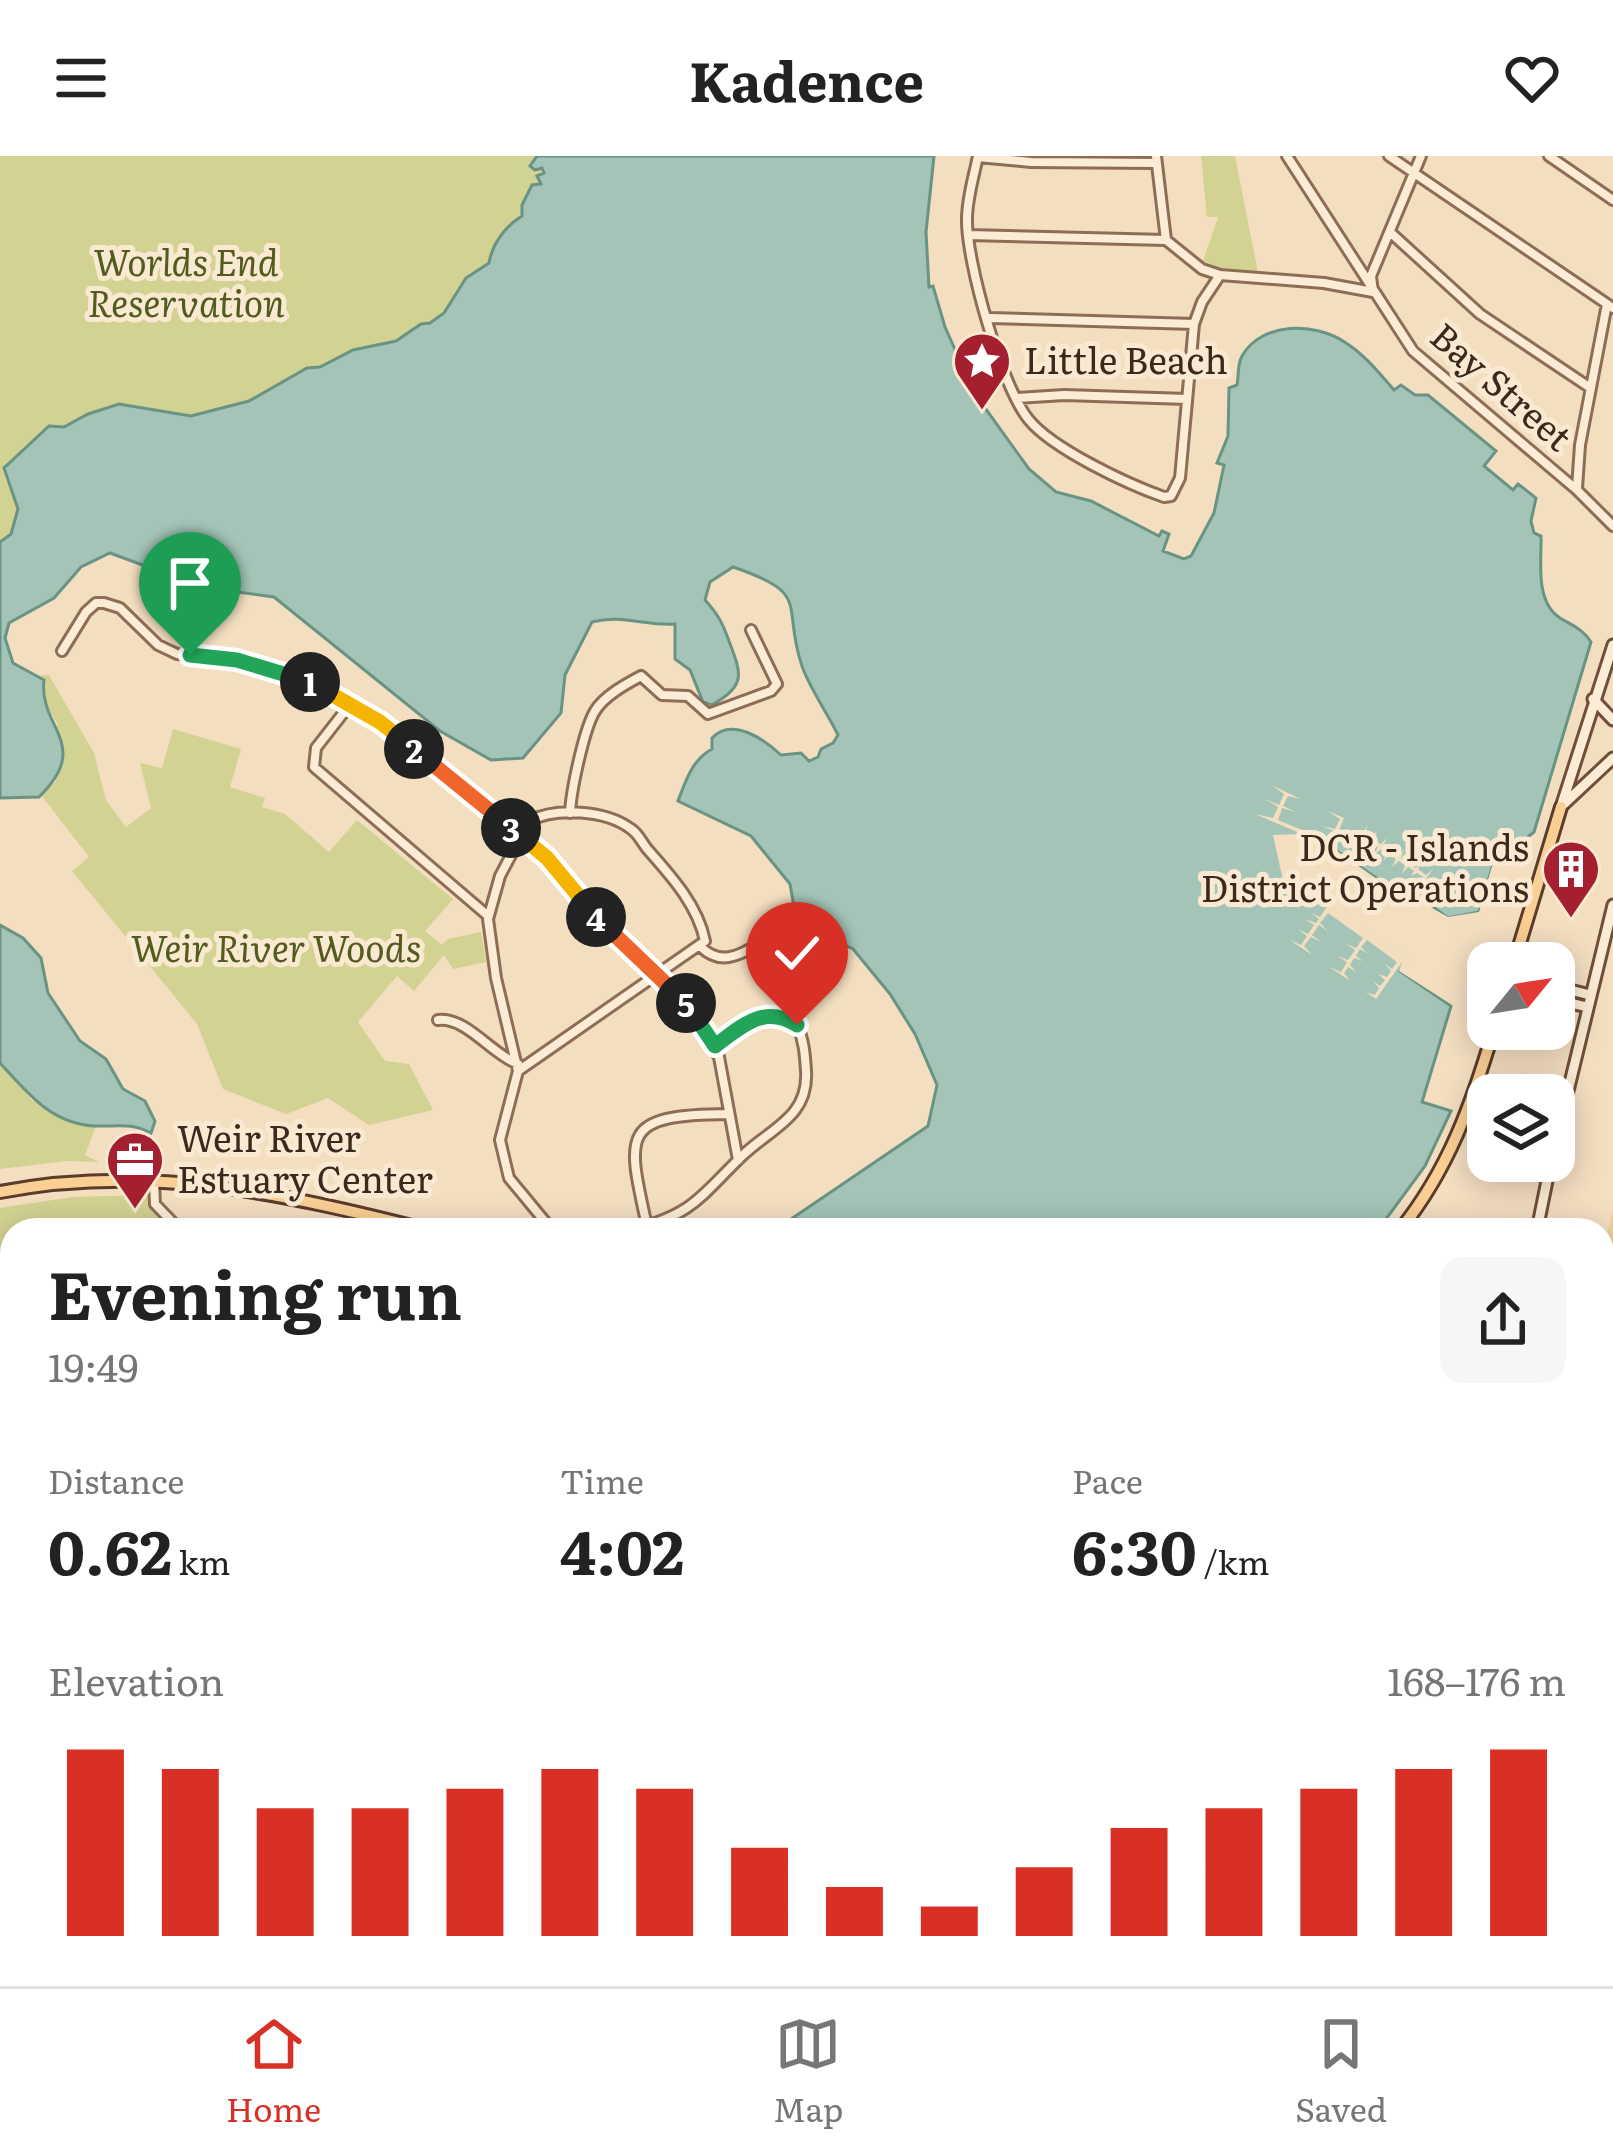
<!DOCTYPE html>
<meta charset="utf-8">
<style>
:root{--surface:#fff;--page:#f6f6f6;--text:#222;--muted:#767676;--line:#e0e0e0;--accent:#d93025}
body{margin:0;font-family:Literata,serif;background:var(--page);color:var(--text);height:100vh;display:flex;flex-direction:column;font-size:45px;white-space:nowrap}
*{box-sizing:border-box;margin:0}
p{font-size:39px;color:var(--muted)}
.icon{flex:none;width:66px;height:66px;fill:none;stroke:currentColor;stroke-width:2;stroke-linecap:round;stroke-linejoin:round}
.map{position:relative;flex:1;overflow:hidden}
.details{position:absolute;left:0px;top:1062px;width:1614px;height:768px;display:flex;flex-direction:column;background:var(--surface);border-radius:36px 36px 0 0;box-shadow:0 6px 30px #0003}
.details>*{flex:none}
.needle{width:78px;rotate:60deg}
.buttons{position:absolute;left:1467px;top:786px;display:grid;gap:24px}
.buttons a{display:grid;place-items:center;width:108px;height:108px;border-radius:24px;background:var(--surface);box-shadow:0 6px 30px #0003;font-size:60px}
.pin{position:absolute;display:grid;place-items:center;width:102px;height:102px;color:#fff;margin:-123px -51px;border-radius:50% 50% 50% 0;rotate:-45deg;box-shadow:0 0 12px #0007}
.pin .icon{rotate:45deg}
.km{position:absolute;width:60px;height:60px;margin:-30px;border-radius:50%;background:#222;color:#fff;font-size:33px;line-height:60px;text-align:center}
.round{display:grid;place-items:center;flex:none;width:126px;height:126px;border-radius:24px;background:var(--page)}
.headline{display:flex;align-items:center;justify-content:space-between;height:204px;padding:0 48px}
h1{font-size:66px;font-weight:700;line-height:90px}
.figures{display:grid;grid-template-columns:repeat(3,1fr);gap:18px;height:204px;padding:12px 48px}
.figures div{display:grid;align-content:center}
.figures b{font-size:60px;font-weight:700}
.figures small{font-size:33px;font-weight:400}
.figures p{font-size:33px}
.chart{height:336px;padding:24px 48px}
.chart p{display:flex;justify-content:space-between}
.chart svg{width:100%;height:216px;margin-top:12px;stroke:var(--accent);stroke-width:6}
header{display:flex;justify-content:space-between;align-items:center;height:156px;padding:0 48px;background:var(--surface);font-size:54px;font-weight:700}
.tab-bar{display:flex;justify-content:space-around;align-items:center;height:168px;border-top:3px solid var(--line);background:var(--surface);font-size:33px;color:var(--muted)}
.tab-bar a{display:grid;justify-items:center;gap:6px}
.tab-bar .active{color:var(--accent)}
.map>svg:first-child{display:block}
.green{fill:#d2d293}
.sand{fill:#f2d19a}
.water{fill:#a3c4b7;stroke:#699484;stroke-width:3}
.pier{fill:#f3dec0}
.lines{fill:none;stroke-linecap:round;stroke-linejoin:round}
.street-casing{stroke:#8e6d56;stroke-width:14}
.secondary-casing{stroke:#704e39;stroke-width:15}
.primary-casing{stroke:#5b3c2b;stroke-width:16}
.street{stroke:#fcecd5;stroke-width:8}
.secondary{stroke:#fcecd5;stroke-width:9}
.primary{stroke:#facf94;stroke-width:10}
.split-1-casing{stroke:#fff;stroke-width:24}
.split-2-casing{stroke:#fff;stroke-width:24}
.split-3-casing{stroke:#fff;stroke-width:24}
.split-4-casing{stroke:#fff;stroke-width:24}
.split-5-casing{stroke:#fff;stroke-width:24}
.split-6-casing{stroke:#fff;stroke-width:24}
.split-1{stroke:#22a559;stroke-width:15}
.split-2{stroke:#f5b400;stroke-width:15}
.split-3{stroke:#f0652b;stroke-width:15}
.split-4{stroke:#f5b400;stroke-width:15}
.split-5{stroke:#f0652b;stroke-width:15}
.split-6{stroke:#22a559;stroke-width:15}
.labels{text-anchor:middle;stroke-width:10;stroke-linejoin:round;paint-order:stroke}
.park-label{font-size:36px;font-style:italic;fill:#535b20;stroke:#f9e9d1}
.poi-label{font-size:36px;fill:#3c281c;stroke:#f9e9d1;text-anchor:start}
.street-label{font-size:36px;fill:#3c281c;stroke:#f9e9d1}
</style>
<header><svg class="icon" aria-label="menu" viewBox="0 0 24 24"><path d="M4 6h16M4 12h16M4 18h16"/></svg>Kadence<svg class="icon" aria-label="heart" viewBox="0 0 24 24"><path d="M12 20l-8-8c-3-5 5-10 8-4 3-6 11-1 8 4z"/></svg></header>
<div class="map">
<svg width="1613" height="1830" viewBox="0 0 1613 1830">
<rect width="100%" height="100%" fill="#f3dec0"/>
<path class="green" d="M0,0H537L531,7L544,16L541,29H532L522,49V60L490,107L472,118L444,157L405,181L353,194L320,211L307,213L249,245L191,260L119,248L88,258L64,271L43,274L12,304L5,320L18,353L12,378L0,386Z
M1201,0H1235L1258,116L1219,112L1203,105L1218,61H1207Z
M49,519L94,597L106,644L126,671L151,652L140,607L162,612L173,573L241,593L230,631L265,642L262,651L285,658L329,696L357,664L453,743L425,775L442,789L448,783L481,776L486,806L453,813L444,799L414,835L397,820L358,866L385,905L409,908L433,954L369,969L328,942L286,958L223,933L197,868L72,715L89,701L41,639L56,625L57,567L42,541L44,524L36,520Z
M0,907L32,944L96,970L85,999L99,1006L66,1005L0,1013Z
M149,1039L153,1053L173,1074H12V1150L10,1141L0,1134V1052L72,1041Z
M472,1818H621L635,1830H459Z
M733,1818H962L968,1830H741Z"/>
<path class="sand" d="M1613,1054V1235L1602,1304V1099Z"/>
<path class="water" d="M537,0H934L926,76L929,131L933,130L945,171L975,238L1029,313L1056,336L1091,345L1159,380L1162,375L1169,378L1163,395L1184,403L1191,400L1214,357L1224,309L1217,307L1228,280L1229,232L1237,229C1239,219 1237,209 1242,200C1262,165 1316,166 1346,187C1365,199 1380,218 1394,234L1401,229L1415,239H1428L1496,295L1484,310L1513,334L1518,328L1536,342L1531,365L1534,377L1541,380C1542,403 1534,445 1560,462C1573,470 1583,473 1591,486L1534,676L1525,683L1528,689L1501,681L1479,756L1448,762L1429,748L1424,754L1338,696L1317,689L1289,690L1298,731L1406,806L1400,815L1451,850L1422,946L1451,955L1425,1010L1378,1074H775L928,970L937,929L915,878L890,838L853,793L797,768L790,728L751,680L678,645C686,624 692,604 712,593V582C733,560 766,585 781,599L801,597L809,605L818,601L821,593L833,587L838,579C828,558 809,531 802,510C781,448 813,438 733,411L710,426L705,444C718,458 723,468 729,485C742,519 746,529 712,549L703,546L690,514L675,503V468C645,470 621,458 592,466L565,519L561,557L523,602L491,604L440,575L274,441L202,431L110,397L81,411L54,442L9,467L5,482L13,507L44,524C38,572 93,588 39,641L0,642V386L11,378L18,353L4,312L49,270L64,271L88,258L119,248L191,260L249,245L307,212L320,211L353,194L396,185L421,168L430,167L444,157L466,122L489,107C492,89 504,71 522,60V49L532,29L541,28L537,20L544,17L542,12L535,14L530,10Z
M0,769L23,782L41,802L48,837L80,885L106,903L123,933L145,945L155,965L151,977C131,966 116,971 94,970C50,967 28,937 0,907Z
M0,1134L10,1141L12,1150V1496L5,1498L0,1495Z
M1613,1235V1688L1602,1682V1304Z
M12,1789V1818L473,1820L459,1830H0V1798Z"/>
<path class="pier" d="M1271,629L1301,643L1288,640L1283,650L1296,656L1282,652L1278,664L1329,685L1334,675L1322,670L1335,673L1340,663L1328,655L1344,662L1333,689L1318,683L1316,688L1338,696L1393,734L1405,738L1409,733L1410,741L1423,721L1417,717L1411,720L1414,715L1408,711L1402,718L1405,709L1399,705L1392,711L1396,703L1389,699L1383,705L1387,697L1381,693L1374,699L1378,691L1372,687L1365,693L1370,686L1363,681L1356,687L1368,669L1365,677L1371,682L1377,675L1374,684L1381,688L1387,682L1383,690L1390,694L1395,687L1392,696L1399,700L1404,693L1401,702L1408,706L1413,699L1409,707L1416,712L1422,705L1418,713L1426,719L1433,713L1419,733L1423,739L1418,735L1414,742L1448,761L1479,756L1485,736H1471L1472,732L1464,729L1462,733L1457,731L1458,726L1446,723L1447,720L1466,722L1465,726L1480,727L1479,732L1485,734L1501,680L1534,691L1527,695L1505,688L1484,760L1448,768L1430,756L1421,760L1335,702L1305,692L1295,694L1303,727L1410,802L1408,813L1455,845L1457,852L1399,815L1402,806L1376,843L1366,836L1375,839L1379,832L1373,825L1380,830L1385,824L1378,818L1387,821L1391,815L1385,808L1392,813L1397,806L1367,784L1361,791L1368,798L1360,793L1356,800L1363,805L1354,802L1350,809L1356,816L1348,811L1344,817L1350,825L1330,811L1341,816L1347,806L1337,800L1348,804L1355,794L1346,788L1356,792L1363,782L1328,757L1320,767L1328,775L1319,769L1312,779L1321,786L1311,781L1304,790L1312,799L1290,784L1301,789L1307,780L1298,773L1308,778L1314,769L1305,763L1316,767L1319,763L1311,757L1320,761L1327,751L1312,741L1308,746L1284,729L1273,679L1302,678L1255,658L1273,662L1278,651L1265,643L1279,649L1284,638Z"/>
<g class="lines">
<g class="street-casing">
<path id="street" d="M978,0C974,20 967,42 967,63C966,105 1002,232 1029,264C1053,293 1127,328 1164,341L1171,340L1180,322L1194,168L1202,146L1220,119L1202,113L1166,84L1156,0
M1287,0L1413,195L1577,334L1613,370
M1389,0L1613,152
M1549,0L1613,44
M978,1L1031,6L1156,7
M1391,77L1480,158L1589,231
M968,79L1166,84
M1220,119L1324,127L1373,136L1371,120L1421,0
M989,162L1194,168
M1017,242L1064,239L1187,243
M1577,332L1580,289L1607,148
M62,495L86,456L96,447H104L120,452L158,489L177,498L237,504L305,524L380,566L536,691L585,751L689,852L719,901L738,1004
M348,551L316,592L314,611L487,759
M570,657C571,635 584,573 595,555C604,540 626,528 641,520L662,539L688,540L708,558L771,535L777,528L751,474
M701,791C719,809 738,801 758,788
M438,864C467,861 491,898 518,908
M518,915L705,785C698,750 672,721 649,695C643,689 639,678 631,673C606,654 556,651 529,665L500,720L488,763L496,822L518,915L500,984L509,1022L552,1074
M154,1025L155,1048L180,1074
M647,1070C626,976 621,959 728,958
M633,1074C694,1057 699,1042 741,1001C769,973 809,962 806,915C805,899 804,884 797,869C764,848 742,870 715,890
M1105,1818L1109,1830
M1544,1818L1546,1830
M1588,1830L1613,1810"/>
</g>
<g class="secondary-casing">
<path id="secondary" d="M1593,543L1613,564
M1564,648L1613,602
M1561,651L1613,489
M1554,830L1590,839
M1554,843L1587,851
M1554,993L1613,749
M1537,1074L1551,1005
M1366,1830L1373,1818"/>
</g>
<g class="primary-casing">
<path id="primary" d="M1514,807L1561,651
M0,1036C148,1007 285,1038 428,1074
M1400,1074C1449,1013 1472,947 1494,873"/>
</g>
<use href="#street" class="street"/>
<use href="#secondary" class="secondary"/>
<use href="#primary" class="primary"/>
</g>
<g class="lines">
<g class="split-1-casing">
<path id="split-1" d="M190,499L237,504L310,526"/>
</g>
<g class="split-2-casing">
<path id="split-2" d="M310,526L380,566L414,593"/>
</g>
<g class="split-3-casing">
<path id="split-3" d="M414,593L511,672"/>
</g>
<g class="split-4-casing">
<path id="split-4" d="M511,672L547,702L596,761"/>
</g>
<g class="split-5-casing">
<path id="split-5" d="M596,761L686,847"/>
</g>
<g class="split-6-casing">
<path id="split-6" d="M686,847L715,890C742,870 764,848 797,869"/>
</g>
<use href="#split-1" class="split-1"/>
<use href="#split-2" class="split-2"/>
<use href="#split-3" class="split-3"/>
<use href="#split-4" class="split-4"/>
<use href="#split-5" class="split-5"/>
<use href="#split-6" class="split-6"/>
</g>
<defs>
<g id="sight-pin" transform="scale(3)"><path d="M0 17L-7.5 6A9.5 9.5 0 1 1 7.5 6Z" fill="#a41f2f" stroke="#f9e9d1"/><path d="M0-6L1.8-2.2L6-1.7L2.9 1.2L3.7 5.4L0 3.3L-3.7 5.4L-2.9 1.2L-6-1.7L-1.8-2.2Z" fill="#fff"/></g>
<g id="building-pin" transform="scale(3)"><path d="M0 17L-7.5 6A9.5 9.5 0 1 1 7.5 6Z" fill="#a41f2f" stroke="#f9e9d1"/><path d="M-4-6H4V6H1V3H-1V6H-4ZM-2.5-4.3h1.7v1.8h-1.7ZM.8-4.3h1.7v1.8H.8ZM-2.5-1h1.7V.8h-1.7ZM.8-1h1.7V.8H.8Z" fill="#fff"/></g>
<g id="office-pin" transform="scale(3)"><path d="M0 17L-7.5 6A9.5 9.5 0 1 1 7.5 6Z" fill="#a41f2f" stroke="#f9e9d1"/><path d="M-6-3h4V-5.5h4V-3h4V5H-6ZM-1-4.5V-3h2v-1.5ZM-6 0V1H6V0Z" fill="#fff"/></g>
</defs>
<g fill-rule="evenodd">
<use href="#sight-pin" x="982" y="205"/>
<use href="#building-pin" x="1571" y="713"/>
<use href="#office-pin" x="135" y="1004"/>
</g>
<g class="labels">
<g class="park-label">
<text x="186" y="120">Worlds End<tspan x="186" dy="41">Reservation</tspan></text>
<text x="276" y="806">Weir River Woods</text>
</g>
<g class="poi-label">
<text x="1024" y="218">Little Beach</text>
<text x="1529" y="705" text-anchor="end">DCR - Islands<tspan x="1529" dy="41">District Operations</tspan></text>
<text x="177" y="996">Weir River<tspan x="177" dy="41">Estuary Center</tspan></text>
</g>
<g class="street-label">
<text transform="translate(1501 231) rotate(41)" y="13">Bay Street</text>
</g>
</g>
</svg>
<div class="buttons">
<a><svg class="needle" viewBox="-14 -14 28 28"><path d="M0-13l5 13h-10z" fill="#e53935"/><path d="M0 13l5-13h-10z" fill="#767676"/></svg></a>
<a><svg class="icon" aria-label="layers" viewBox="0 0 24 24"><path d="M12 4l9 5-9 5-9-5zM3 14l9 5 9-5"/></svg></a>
</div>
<div class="pin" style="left:190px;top:499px;background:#1e9e55"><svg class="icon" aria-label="arrive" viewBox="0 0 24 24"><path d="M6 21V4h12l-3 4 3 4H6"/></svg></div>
<div class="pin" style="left:797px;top:869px;background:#d93025"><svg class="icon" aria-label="check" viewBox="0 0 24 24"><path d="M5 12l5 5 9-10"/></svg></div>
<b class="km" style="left:310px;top:526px">1</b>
<b class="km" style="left:414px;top:593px">2</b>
<b class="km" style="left:511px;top:672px">3</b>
<b class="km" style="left:596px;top:761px">4</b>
<b class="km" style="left:686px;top:847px">5</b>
<section class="details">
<div class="headline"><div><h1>Evening run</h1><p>19:49</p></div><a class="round"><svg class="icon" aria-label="share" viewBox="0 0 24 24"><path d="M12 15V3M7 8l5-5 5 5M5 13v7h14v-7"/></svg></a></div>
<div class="figures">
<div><p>Distance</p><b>0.62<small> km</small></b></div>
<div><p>Time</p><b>4:02</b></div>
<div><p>Pace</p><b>6:30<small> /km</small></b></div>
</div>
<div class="chart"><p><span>Elevation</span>168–176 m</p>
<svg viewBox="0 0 160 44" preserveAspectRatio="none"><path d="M5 44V6M15 44V10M25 44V18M35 44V18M45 44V14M55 44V10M65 44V14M75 44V26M85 44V34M95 44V38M105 44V30M115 44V22M125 44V18M135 44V14M145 44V10M155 44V6"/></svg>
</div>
</section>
</div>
<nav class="tab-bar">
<a class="active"><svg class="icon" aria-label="home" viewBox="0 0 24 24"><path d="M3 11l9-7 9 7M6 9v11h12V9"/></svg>Home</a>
<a><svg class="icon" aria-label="map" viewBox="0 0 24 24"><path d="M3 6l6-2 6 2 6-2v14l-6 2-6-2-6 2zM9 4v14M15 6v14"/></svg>Map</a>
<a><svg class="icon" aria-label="saved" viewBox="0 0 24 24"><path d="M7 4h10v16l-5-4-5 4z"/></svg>Saved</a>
</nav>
